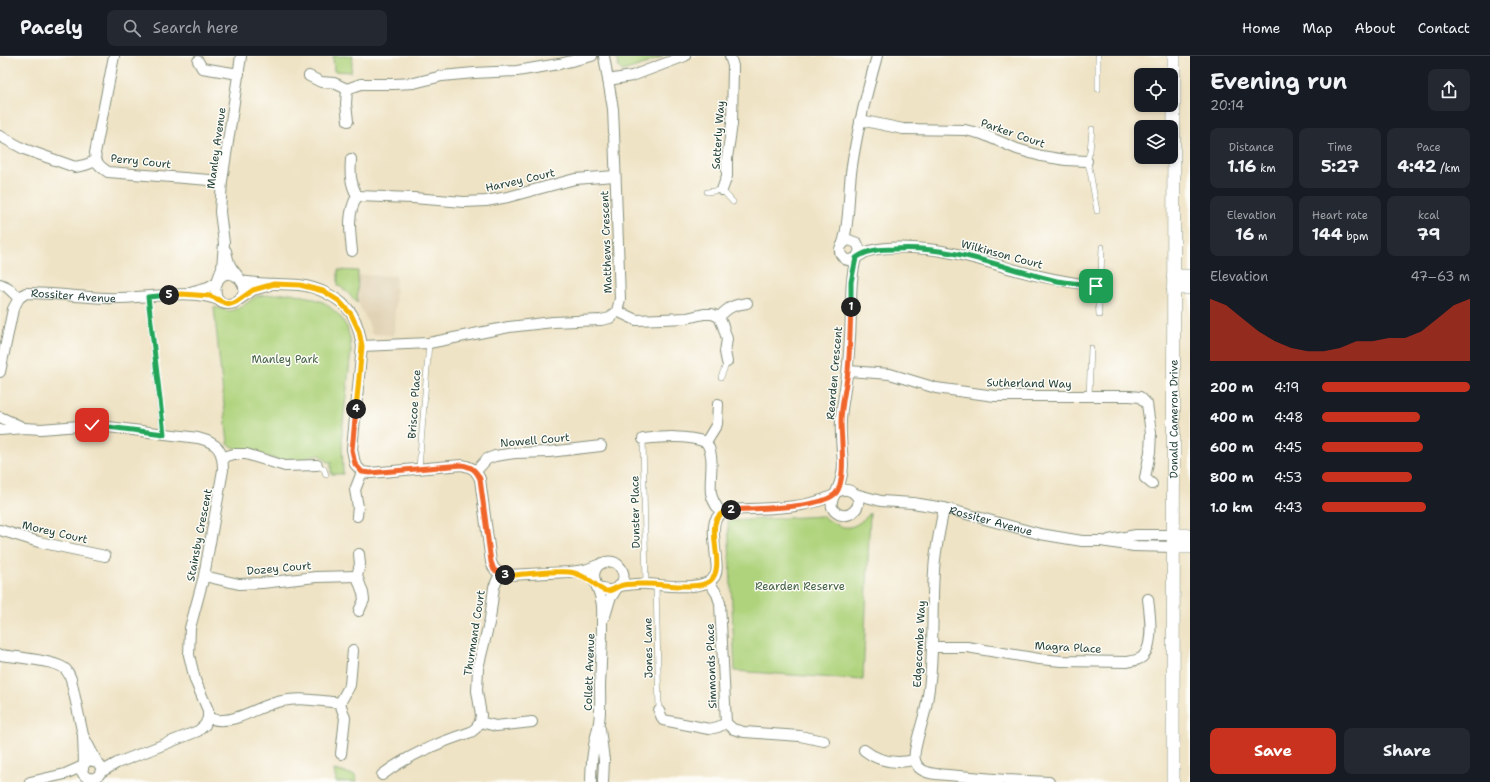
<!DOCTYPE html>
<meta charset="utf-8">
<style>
:root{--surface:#171b24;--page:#242831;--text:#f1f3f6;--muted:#9ea1a6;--line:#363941;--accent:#c8321e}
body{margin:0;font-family:"Shantell Sans",sans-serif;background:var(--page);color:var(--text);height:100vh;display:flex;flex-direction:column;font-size:15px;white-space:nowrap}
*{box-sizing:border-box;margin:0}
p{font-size:13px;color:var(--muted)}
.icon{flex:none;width:22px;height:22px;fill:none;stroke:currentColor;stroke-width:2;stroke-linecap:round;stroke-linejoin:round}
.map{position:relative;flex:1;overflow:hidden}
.side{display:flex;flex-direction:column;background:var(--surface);width:300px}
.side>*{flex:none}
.buttons{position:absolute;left:1134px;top:12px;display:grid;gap:8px}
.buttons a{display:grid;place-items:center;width:44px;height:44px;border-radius:8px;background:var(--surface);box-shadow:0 2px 6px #0003;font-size:20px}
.pin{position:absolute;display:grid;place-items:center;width:34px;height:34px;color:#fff;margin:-17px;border-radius:8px;box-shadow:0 2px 6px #0006}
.km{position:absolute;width:20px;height:20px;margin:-10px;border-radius:50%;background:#222;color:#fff;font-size:11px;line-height:20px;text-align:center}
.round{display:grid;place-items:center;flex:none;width:42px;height:42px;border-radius:8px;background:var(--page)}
.head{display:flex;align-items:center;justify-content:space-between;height:68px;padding:0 20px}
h1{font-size:22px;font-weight:700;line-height:30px}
.stats{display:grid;grid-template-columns:repeat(3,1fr);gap:6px;height:68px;padding:4px 20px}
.stats div{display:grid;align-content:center;border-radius:8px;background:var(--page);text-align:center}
.stats b{font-size:17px;font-weight:700}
.stats small{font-size:11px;font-weight:400}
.stats p{font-size:11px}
.chart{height:112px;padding:8px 20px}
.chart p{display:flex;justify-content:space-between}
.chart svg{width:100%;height:72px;margin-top:4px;fill:var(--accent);opacity:.7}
.button{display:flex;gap:8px;margin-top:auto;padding:8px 20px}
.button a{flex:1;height:46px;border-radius:8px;background:var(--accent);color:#fff;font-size:16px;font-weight:700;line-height:46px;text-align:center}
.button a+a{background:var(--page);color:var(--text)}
ul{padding:0 20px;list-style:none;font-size:13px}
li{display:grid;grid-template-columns:64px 48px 1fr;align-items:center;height:30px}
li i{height:10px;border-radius:5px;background:var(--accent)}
header{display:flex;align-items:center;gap:24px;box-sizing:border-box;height:56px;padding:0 20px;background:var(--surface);border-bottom:1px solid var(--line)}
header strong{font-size:19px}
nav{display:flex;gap:22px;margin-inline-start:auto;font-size:14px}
.search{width:280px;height:36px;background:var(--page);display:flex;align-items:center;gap:10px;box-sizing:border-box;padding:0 14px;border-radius:8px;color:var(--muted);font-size:15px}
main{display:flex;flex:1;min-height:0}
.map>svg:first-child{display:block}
.built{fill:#e1d3b5}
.green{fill:#afd37c;stroke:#678858}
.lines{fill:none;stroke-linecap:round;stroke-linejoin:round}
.service-casing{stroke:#87907c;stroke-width:6}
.minor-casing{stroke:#87907c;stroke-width:12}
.tertiary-casing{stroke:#87907c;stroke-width:14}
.service{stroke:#fff;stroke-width:5}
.minor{stroke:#fff;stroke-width:10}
.tertiary{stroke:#fff;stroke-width:13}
.split-1-casing{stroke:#fff;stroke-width:8}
.split-2-casing{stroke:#fff;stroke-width:8}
.split-3-casing{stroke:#fff;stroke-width:8}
.split-4-casing{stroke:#fff;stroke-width:8}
.split-5-casing{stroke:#fff;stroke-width:8}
.split-6-casing{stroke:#fff;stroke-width:8}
.split-1{stroke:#22a559;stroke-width:5}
.split-2{stroke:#f0652b;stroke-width:5}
.split-3{stroke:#f5b400;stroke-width:5}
.split-4{stroke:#f0652b;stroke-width:5}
.split-5{stroke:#f5b400;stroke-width:5}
.split-6{stroke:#22a559;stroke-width:5}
.labels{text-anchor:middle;stroke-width:3;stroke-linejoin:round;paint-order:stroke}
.street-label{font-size:11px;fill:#1f3d34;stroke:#fdfcf7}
.park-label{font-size:11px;fill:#436246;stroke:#fdfcf7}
</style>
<header>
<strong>Pacely</strong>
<div class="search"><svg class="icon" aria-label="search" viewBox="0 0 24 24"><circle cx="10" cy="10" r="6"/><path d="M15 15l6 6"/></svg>Search here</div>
<nav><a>Home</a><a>Map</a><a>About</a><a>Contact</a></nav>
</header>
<main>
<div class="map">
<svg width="1190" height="726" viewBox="0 0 1190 726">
<rect width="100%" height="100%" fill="#fdfcf7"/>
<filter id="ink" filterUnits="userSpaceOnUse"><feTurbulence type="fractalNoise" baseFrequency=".025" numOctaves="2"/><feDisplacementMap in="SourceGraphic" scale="8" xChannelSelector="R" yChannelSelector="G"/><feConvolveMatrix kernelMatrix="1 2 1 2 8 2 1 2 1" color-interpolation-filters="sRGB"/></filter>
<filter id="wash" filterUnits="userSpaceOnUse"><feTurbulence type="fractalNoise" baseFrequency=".012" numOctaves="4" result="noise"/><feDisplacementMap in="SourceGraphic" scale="16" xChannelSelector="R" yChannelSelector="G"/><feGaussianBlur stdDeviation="0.9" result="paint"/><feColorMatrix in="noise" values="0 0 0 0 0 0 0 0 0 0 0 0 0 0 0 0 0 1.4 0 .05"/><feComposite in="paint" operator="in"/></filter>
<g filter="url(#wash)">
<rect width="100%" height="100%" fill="#efe3c5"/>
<path class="built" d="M358,219L396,220L394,279L372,278L368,266L358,247Z"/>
<path class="green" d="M333,0H353L351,16L334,15Z
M616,0H663L645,8L623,15L619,12Z
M338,214L358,215L357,247L347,236L338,229Z
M291,237L312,242L325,247L340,260L347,271L350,282L351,296L342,376L343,418H331V406H328L320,399H311L304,406H284L254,396L235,392L228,388L214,251L230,255L241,251L257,240Z
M870,457L863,624L735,615L728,465L822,460C844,474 851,477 870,457Z
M334,714L355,719L357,726H336Z"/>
</g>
<g filter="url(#ink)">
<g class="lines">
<g class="service-casing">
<path id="service" d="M1098,0V33
M1092,73L1090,95L1087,105L1090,115L1097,155
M707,136L722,134L733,146
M148,241L163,378
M1099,259L1098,242L1096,230L1101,219L1102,191
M721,321L727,306
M1089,340L1091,292
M643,383L646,528
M317,409L324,413L326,419
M419,412L429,287
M656,529L659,655"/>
</g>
<g class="minor-casing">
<g id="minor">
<path d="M114,0L95,97C96,107 99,110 108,116L222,125"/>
<path d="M198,5L202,12L239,18"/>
<path d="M309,20L321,26L334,27L347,33L361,28H394L414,27L442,20L474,17L517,15L559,8L592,0"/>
<path d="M608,24L632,20L685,0"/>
<path d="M347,33L346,48L348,65"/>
<path d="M860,64L903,73L965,74L982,78L1017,93L1041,100L1066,104L1087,105"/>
<path d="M0,80L24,93L75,111L85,109L96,105"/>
<path d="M351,103C350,117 350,127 357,140"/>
<path d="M722,134L727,120V102L732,68L733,10L730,0"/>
<path d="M357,140L413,142L464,146L486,145L508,141L575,123L615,120"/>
<path d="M843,187C850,164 848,141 851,117C856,77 866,39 877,0"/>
<path d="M226,195C227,199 228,205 230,209C234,218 246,225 244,236C242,241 238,245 234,247C204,256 214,201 240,223"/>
<path d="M352,195C350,175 347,158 357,140"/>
<path d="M857,201L860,194L857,187L849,184C842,186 837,194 842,200C849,210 859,199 866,196C882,190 910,191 927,193C956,196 984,205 1012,213C1040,221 1067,226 1096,230"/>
<path d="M218,223L222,212L224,187L220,156L222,125L241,0"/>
<path d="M241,225C261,229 280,227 299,229C318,231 341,242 352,258C358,268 360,279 362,290L352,393L355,408L362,416L370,417L462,409C472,411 476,414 480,423L491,506C494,515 498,517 508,519L570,516L585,514L598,509"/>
<path d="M0,228L7,231L19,242"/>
<path d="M190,236L208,231L217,226"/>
<path d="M240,243L253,234L268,230"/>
<path d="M617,255L636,264L687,262L704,258H712L719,261L723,270L727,283L725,296L727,306"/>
<path d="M719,261C729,251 733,249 747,247"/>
<path d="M362,290L429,287L509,271L553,266L601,264L610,262L617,255L620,243L614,77L613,53L604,0"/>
<path d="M848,315L890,318L936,332L995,340H1130L1140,341L1147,348L1151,377L1150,396L1145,422L1152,428"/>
<path id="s1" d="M0,316L13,253L19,242L26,237C53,237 80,241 106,242C141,244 187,231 219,244"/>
<path d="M0,361L22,371"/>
<path d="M0,374L24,372L41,373L92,369L198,382C218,387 223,394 223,414L204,520L190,572L189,599L195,624L208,654V662L205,669L198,675L117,707L101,716"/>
<path d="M643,383C664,381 686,379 706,386C716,401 709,420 711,437C712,445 717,451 721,457"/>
<path d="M706,386L717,368L718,348"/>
<path d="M223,401L234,398H246L285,410L317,409"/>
<path d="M476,415L487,403L495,400L515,397L549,396L601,390"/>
<path d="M837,436C851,428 866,444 854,455C847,462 836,460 832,451C830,443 835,440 837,434C840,427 843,416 843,408C842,393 840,379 841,365C841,354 844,343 845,332C848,315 849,298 850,281C852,254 849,228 856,202"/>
<path id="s2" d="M855,438L881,445L913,447L944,452L1040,478L1082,485H1101L1134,490L1173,491"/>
<path d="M944,452C940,473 935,494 934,515C931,561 935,606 926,651C924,663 912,695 915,704C917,714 927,717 936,718L1006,724L1049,726"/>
<path d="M357,460L358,451L355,434L362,416"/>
<path d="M0,474L39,486L105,500"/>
<path d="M1109,484L1136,479H1173"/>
<path d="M204,520L239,528L262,527L316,521L357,520"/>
<path d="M709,526L717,538L720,547L726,667L733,673L744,676L800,680L824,685"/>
<path d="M620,530C629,529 638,527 647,528C663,529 705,536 715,520C717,516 717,510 716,505C716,495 711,471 716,463C719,458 723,456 729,454C762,452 804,454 834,439"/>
<path d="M359,555L364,544L363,537L357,520L360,508L359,498"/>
<path d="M605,560L610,543L617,532"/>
<path d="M933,591H967L1039,603L1062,605L1127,606C1132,605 1141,604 1144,599C1154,587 1150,558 1148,543"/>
<path d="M0,599C14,601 51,604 62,611C67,613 69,618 71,623L83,679L84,708L82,716C87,726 102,724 101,711L97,706L89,704L84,708"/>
<path d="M340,647L350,629L353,594"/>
<path d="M340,647L345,662L341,698"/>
<path d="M659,655L663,664L709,673L718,671L726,667"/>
<path d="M208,662C213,663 218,665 223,664C241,664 263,648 282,645C301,641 320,645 340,647"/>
<path d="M480,666L496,670L532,666"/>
<path d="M600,673L604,704L603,726"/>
<path d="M84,681L97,706"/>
<path d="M864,694C879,706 897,708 914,704"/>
<path d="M382,719C408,699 440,686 471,676L476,672L480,666L481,659L477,635L478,612L490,563L494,531L500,518"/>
<path d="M30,726L65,718L83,710"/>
<path d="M591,726C591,714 592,702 594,690C595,682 598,674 599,666C601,654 600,641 600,629C601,609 602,588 602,568C602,560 603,551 601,544C600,534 591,524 595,515C598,505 613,502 620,511C631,525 614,542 597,530"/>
</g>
</g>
<g class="tertiary-casing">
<g id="tertiary">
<path d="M1173,220H1190"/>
<path d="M1173,232H1190"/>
<path d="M1173,479H1190"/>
<path d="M1173,491H1190"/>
<path id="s3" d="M1173,726L1174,0"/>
</g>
</g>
<use href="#service" class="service"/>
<use href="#minor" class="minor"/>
<use href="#tertiary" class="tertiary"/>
</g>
</g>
<g class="lines" filter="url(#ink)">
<g class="split-1-casing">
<path id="split-1" d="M851,251V226L856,202C867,194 880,193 894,193C952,189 1001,212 1057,225C1069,227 1083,228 1096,230"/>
</g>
<g class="split-2-casing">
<path id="split-2" d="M731,454C755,452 818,453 835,438C847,427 841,382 841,366C841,349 846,332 848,315C850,294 850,272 851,251"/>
</g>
<g class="split-3-casing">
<path id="split-3" d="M505,519C511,520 517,519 523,518C538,517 554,515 569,516C578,517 589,523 596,529C598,531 600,533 603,534C610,537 614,532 620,530C626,527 637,528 644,528C661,527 697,535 710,525C730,509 696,460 731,454"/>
</g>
<g class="split-4-casing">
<path id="split-4" d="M356,353L352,394L355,408L362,416L370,417L462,409C472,411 476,414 480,423L491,506L494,514L505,519"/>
</g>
<g class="split-5-casing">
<path id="split-5" d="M169,239L182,238L210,240L226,247L231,248L236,246L253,234L274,228L300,229L323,235L339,245L351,258L359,275L362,290L356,353"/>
</g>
<g class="split-6-casing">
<path id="split-6" d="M92,369L164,378L148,241L169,239"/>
</g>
<use href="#split-1" class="split-1"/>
<use href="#split-2" class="split-2"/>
<use href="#split-3" class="split-3"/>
<use href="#split-4" class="split-4"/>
<use href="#split-5" class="split-5"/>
<use href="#split-6" class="split-6"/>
</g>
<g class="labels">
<g class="street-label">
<text transform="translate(1013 77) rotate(19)" y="4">Parker Court</text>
<text transform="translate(718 79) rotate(-86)" y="4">Satterly Way</text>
<text transform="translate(216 92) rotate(-82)" y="4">Manley Avenue</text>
<text transform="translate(141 105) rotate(6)" y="4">Perry Court</text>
<text transform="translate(520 124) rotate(-13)" y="4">Harvey Court</text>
<text transform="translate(606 186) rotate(-92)" y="4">Matthews Crescent</text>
<text transform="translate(1002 198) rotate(15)" y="4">Wilkinson Court</text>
<text dy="4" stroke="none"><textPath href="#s1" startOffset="133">Rossiter Avenue</textPath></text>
<text transform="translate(834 317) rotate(-85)" y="4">Rearden Crescent</text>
<text transform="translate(1029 327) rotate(1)" y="4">Sutherland Way</text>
<text transform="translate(414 348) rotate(-86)" y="4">Briscoe Place</text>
<text dy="4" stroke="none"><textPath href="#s3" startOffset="363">Donald Cameron Drive</textPath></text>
<text transform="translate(535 384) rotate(-5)" y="4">Nowell Court</text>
<text transform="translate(635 456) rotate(-91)" y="4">Dunster Place</text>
<text dy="4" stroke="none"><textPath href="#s2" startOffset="139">Rossiter Avenue</textPath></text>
<text transform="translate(55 476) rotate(13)" y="4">Morey Court</text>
<text transform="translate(199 479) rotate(-79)" y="4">Stainsby Crescent</text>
<text transform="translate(279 512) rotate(-5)" y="4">Dozey Court</text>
<text transform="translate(474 577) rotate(-81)" y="4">Thurmand Court</text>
<text transform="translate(919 588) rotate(-87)" y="4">Edgecombe Way</text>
<text transform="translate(1068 591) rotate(3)" y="4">Magra Place</text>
<text transform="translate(648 592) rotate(-91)" y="4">Jones Lane</text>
<text transform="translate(711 610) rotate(-92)" y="4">Simmonds Place</text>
<text transform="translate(589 616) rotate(-88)" y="4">Collett Avenue</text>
</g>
<g class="park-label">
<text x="285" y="307">Manley Park</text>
<text x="800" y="534">Rearden Reserve</text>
</g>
</g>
</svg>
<div class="buttons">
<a><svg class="icon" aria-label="locate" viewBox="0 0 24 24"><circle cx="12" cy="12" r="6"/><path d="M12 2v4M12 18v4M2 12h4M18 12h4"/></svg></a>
<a><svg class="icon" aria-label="layers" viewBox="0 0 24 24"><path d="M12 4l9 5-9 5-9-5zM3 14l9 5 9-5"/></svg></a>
</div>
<div class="pin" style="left:1096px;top:230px;background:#1e9e55"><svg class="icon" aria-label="arrive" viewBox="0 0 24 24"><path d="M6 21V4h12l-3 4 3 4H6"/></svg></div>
<div class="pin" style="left:92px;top:369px;background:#d93025"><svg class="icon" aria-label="check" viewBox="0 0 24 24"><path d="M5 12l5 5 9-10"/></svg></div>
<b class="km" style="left:851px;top:251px">1</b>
<b class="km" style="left:731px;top:454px">2</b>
<b class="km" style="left:505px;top:519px">3</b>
<b class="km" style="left:356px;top:353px">4</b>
<b class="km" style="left:169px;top:239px">5</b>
</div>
<section class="side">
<div class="head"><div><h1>Evening run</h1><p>20:14</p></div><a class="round"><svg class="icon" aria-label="share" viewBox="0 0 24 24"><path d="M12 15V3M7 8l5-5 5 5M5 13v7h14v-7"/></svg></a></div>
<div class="stats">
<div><p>Distance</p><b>1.16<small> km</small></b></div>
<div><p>Time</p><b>5:27</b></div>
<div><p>Pace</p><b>4:42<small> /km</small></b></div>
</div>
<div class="stats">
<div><p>Elevation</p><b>16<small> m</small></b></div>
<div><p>Heart rate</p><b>144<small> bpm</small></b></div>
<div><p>kcal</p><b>79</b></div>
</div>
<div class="chart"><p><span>Elevation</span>47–63 m</p>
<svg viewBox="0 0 160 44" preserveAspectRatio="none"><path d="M0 44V6L10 10L20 18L30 26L40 32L50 36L60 38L70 38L80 36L90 32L100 32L110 30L120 30L130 26L140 18L150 10L160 6V44z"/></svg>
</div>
<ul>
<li><b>200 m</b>4:19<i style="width:100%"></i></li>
<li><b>400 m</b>4:48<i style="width:66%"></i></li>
<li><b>600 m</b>4:45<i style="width:68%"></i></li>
<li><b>800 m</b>4:53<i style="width:61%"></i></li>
<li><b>1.0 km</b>4:43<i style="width:70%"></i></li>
</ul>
<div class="button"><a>Save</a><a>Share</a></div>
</section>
</main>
